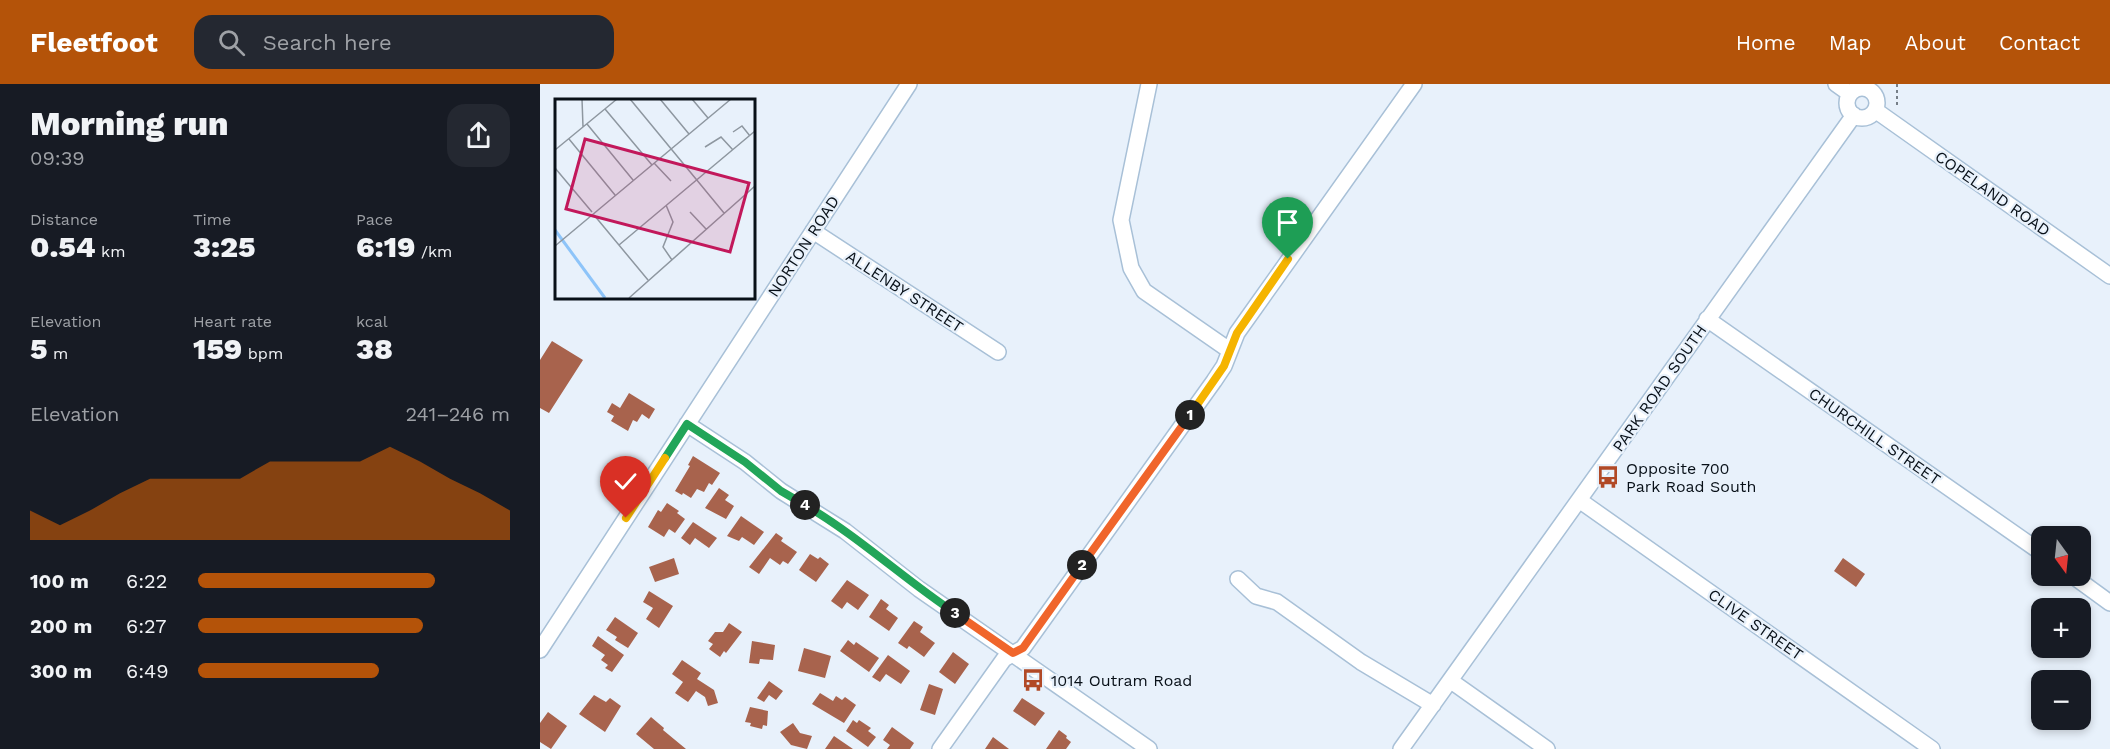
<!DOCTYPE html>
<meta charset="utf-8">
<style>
:root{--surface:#171b24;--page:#242831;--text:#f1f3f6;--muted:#9ea1a6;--accent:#b45309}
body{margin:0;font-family:"Work Sans",sans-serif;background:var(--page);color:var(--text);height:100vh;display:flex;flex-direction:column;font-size:22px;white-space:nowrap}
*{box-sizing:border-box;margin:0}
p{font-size:20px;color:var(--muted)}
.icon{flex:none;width:33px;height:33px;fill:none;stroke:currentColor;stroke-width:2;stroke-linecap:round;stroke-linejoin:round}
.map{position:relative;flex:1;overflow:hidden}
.details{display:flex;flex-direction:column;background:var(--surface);width:540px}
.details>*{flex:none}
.needle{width:39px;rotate:165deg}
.controls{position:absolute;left:1491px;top:442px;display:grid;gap:12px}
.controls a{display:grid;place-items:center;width:60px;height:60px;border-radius:12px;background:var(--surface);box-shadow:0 3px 9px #0003;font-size:30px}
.pin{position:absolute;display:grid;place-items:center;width:51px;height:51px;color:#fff;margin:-62px -26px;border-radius:50% 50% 50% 0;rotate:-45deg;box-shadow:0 0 6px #0007}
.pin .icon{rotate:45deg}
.km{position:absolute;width:30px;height:30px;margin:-15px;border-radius:50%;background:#222;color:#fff;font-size:16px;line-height:30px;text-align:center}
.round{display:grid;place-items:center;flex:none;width:63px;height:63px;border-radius:18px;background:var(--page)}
.overview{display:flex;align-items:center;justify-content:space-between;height:102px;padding:0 30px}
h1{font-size:33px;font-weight:800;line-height:45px}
.figures{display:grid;grid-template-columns:repeat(3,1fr);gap:9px;height:102px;padding:6px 30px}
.figures div{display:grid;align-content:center}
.figures b{font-size:30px;font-weight:800}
.figures small{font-size:16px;font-weight:400}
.figures p{font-size:16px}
.chart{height:168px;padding:12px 30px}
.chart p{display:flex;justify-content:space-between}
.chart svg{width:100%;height:108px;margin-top:6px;fill:var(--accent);opacity:.7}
ul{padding:0 30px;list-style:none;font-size:20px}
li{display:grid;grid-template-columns:96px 72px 1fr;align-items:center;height:45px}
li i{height:15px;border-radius:8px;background:var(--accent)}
header{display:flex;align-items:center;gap:36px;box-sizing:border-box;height:84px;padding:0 30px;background:var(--accent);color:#fff}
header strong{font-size:28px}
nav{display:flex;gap:33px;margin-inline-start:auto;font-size:21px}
.search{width:420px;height:54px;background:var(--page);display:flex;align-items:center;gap:15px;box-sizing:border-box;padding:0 21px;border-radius:18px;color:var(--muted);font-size:22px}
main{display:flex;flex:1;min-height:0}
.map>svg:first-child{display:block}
.building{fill:#a8634d}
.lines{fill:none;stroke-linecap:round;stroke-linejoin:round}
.minor-casing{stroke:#a8c0d7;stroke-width:18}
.path{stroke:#767f88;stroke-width:2;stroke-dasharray:3 3;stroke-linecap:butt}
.minor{stroke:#fff;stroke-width:15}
.split-1-casing{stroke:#fff;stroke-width:12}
.split-2-casing{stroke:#fff;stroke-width:12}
.split-3-casing{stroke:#fff;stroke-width:12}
.split-4-casing{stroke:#fff;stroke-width:12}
.split-5-casing{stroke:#fff;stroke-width:12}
.split-6-casing{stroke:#fff;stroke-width:12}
.split-1{stroke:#f5b400;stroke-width:8}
.split-2{stroke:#f0652b;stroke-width:8}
.split-3{stroke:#f0652b;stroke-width:8}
.split-4{stroke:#22a559;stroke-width:8}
.split-5{stroke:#22a559;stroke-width:8}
.split-6{stroke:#f5b400;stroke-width:8}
.labels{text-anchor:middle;stroke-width:4.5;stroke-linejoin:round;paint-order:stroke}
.street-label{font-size:16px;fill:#081018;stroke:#e8f1fb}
.poi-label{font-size:16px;fill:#081018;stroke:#e8f1fb;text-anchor:start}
.inset-river{fill:none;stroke:#8dc4f9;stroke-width:3}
.inset-road{fill:none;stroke:#8e97a0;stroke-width:1.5}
.view{fill:#c2185b;fill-opacity:0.15;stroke:#c2185b;stroke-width:3}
.inset-edge{fill:none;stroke:#081018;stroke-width:3}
</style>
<header>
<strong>Fleetfoot</strong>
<div class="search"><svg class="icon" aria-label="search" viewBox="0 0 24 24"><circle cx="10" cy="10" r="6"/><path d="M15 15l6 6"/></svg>Search here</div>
<nav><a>Home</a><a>Map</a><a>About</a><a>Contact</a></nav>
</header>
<main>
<section class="details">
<div class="overview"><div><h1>Morning run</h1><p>09:39</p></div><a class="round"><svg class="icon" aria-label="share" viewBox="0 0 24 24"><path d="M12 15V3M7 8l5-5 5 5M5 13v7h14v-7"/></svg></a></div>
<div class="figures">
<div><p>Distance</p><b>0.54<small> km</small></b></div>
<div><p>Time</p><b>3:25</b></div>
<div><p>Pace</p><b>6:19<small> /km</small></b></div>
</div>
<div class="figures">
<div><p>Elevation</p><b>5<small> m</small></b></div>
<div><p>Heart rate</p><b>159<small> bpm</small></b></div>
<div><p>kcal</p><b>38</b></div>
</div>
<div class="chart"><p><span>Elevation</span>241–246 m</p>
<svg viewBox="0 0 160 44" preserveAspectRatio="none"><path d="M0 44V32L10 38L20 32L30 25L40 19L50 19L60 19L70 19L80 12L90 12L100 12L110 12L120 6L130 12L140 19L150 25L160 32V44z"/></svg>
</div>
<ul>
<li><b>100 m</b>6:22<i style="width:76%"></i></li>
<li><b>200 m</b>6:27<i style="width:72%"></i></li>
<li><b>300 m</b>6:49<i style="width:58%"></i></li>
</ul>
</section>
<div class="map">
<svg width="1570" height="665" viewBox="0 0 1570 665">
<rect width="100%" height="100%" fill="#e8f1fb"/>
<path class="building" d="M12,257L43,276L9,329L0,324V276Z
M89,309L115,325L109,335L102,330L97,338L93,336L88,347L71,337L74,332L67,328L72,319L80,324Z
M153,372L180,389L172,401L169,399L164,408L157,405L151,414L143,409L142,411L135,407L150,382L148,381Z
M179,404L189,411L185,416L194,422L186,435L165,424Z
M127,419L139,427L137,429L145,435L135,449L129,445L124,453L108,443L118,426L121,428Z
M201,432L224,448L214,461L202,453L199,457L187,452Z
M153,438L177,454L169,464L155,454L150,461L141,454Z
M236,449L243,454L241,457L257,468L248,480L243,477L240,481L230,474L219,490L209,483Z
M270,470L278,475L280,473L289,480L276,498L259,486Z
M134,474L139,490L115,498L109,483Z
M1303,474L1325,490L1316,503L1294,487Z
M307,496L329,511L318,526L307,518L302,525L291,517Z
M109,507L133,522L119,544L106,535L113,524L103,518Z
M341,515L349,521L346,525L358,534L349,547L329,533Z
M75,533L98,549L88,564L75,556L77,553L66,546Z
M374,537L383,543L380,548L395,559L384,573L369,562L367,565L358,559Z
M189,539L202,548L186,569L184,567L180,573L169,565L173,560L168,557L175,548H183Z
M58,552L84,571L72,588L65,584L68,581L61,576L65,571L52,562Z
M308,556L314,561L316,558L339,574L329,588L300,567Z
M212,557L235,561L233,576L220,575L219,580L209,579Z
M264,564L291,572L285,594L258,587Z
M413,568L429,580L415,600L399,588Z
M348,571L370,587L361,600L346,590L340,598L332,593Z
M142,576L161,589L157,595L174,606L178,619L168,622L165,613L156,607L148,618L135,609L143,598L132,590Z
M229,597L243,607L236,616L229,611L224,618L217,614Z
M389,600L403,605L395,631L380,626Z
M280,609L293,617L296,612L302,616L305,613L316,621L304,639L272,620Z
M54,611L66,618L70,614L81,622L65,648L39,630Z
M482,614L505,629L495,642L473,627Z
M210,623L228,627L227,642L223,641L222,645L210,642L211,639L205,638Z
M8,628L27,642L11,665L0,658V639Z
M111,633L124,644L123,646L146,665H114L96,650Z
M313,636L317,639L319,636L331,644L328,647L336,653L328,663L306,647Z
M253,639L260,649L272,652L267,665L251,661L240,648Z
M352,643L374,659L370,665H347L350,661L343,656Z
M519,646L527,652L526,654L531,658L526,665H506Z
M294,652L313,665H285Z
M453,653L469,665H445Z"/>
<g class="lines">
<g class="minor-casing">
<path id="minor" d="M609,0L581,136L591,184L604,207L689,266
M1296,0L1310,10
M1307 19a15 15 0 1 1 30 0a15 15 0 1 1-30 0Z
M1335,26L1570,192
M273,147L458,268
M1167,235L1502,469
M147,340L205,378L241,407L305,447L379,505L609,665
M1039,416L1392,665
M1533,492L1570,519
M698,495L716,512L737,518L821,578L893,621
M0,566L369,0
M911,597L1007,665
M400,665L464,575L483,564L674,297L684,282L697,249L874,0
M861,665L1314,31"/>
</g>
<path class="path" d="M1357,0V24"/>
<use href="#minor" class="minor"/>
</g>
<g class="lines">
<g class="split-1-casing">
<path id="split-1" d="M650,331L684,282L697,249L748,175"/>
</g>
<g class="split-2-casing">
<path id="split-2" d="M542,481L650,331"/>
</g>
<g class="split-3-casing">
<path id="split-3" d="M415,529L473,569L483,564L542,481"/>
</g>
<g class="split-4-casing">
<path id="split-4" d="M265,421C318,452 364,495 415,529"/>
</g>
<g class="split-5-casing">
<path id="split-5" d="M125,374L147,340L205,378L241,407L265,421"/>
</g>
<g class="split-6-casing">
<path id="split-6" d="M86,434L125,374"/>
</g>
<use href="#split-1" class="split-1"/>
<use href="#split-2" class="split-2"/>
<use href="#split-3" class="split-3"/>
<use href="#split-4" class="split-4"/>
<use href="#split-5" class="split-5"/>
<use href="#split-6" class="split-6"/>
</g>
<defs>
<g id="bus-bare" transform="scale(1.8)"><path d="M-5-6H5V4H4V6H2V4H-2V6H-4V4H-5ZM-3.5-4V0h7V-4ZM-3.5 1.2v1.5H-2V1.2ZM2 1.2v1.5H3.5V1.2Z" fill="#b14926" stroke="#e8f1fb" stroke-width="2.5" paint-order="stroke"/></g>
</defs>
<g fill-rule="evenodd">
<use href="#bus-bare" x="1068" y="393"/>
<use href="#bus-bare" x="493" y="596"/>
</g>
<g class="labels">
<g class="street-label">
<text transform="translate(1453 109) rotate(35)" y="6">COPELAND ROAD</text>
<text transform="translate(263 162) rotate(-57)" y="6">NORTON ROAD</text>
<text transform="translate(365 207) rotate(33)" y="6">ALLENBY STREET</text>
<text transform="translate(1119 304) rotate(-55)" y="6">PARK ROAD SOUTH</text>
<text transform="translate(1335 352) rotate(35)" y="6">CHURCHILL STREET</text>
<text transform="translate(1216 540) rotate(35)" y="6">CLIVE STREET</text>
</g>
<g class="poi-label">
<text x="1086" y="390">Opposite 700<tspan x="1086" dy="18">Park Road South</tspan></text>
<text x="511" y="602">1014 Outram Road</text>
</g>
</g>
<g transform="translate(15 15)">
<rect width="200" height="200" fill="#e8f1fb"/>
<path class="inset-river" d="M0,131L50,199"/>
<path class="inset-road" d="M27,0L28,28M75,0L169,114M105,0L134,35M137,0L153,19M50,10L97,66M32,25L78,81M178,33L187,27L195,37M14,40L60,96M150,48L166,38L178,51M0,51L62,0M99,64L116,82M0,69L37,113M111,106L118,123L108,148L117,161M135,113L151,130M39,116L93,181M64,146L200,32M0,147L176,0M74,199L200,87"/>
<path class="view" d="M30,40L194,84L175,153L11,110Z"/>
<rect width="200" height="200" class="inset-edge"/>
</g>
</svg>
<div class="controls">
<a><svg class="needle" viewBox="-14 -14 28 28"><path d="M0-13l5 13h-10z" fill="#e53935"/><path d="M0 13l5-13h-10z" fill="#9ea1a6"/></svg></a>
<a>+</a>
<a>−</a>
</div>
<div class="pin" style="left:748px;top:175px;background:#1e9e55"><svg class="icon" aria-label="arrive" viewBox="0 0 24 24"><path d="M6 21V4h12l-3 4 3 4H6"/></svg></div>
<div class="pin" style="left:86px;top:434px;background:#d93025"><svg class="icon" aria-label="check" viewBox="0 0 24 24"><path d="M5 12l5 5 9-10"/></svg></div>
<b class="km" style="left:650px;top:331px">1</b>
<b class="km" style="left:542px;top:481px">2</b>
<b class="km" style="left:415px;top:529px">3</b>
<b class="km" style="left:265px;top:421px">4</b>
</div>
</main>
